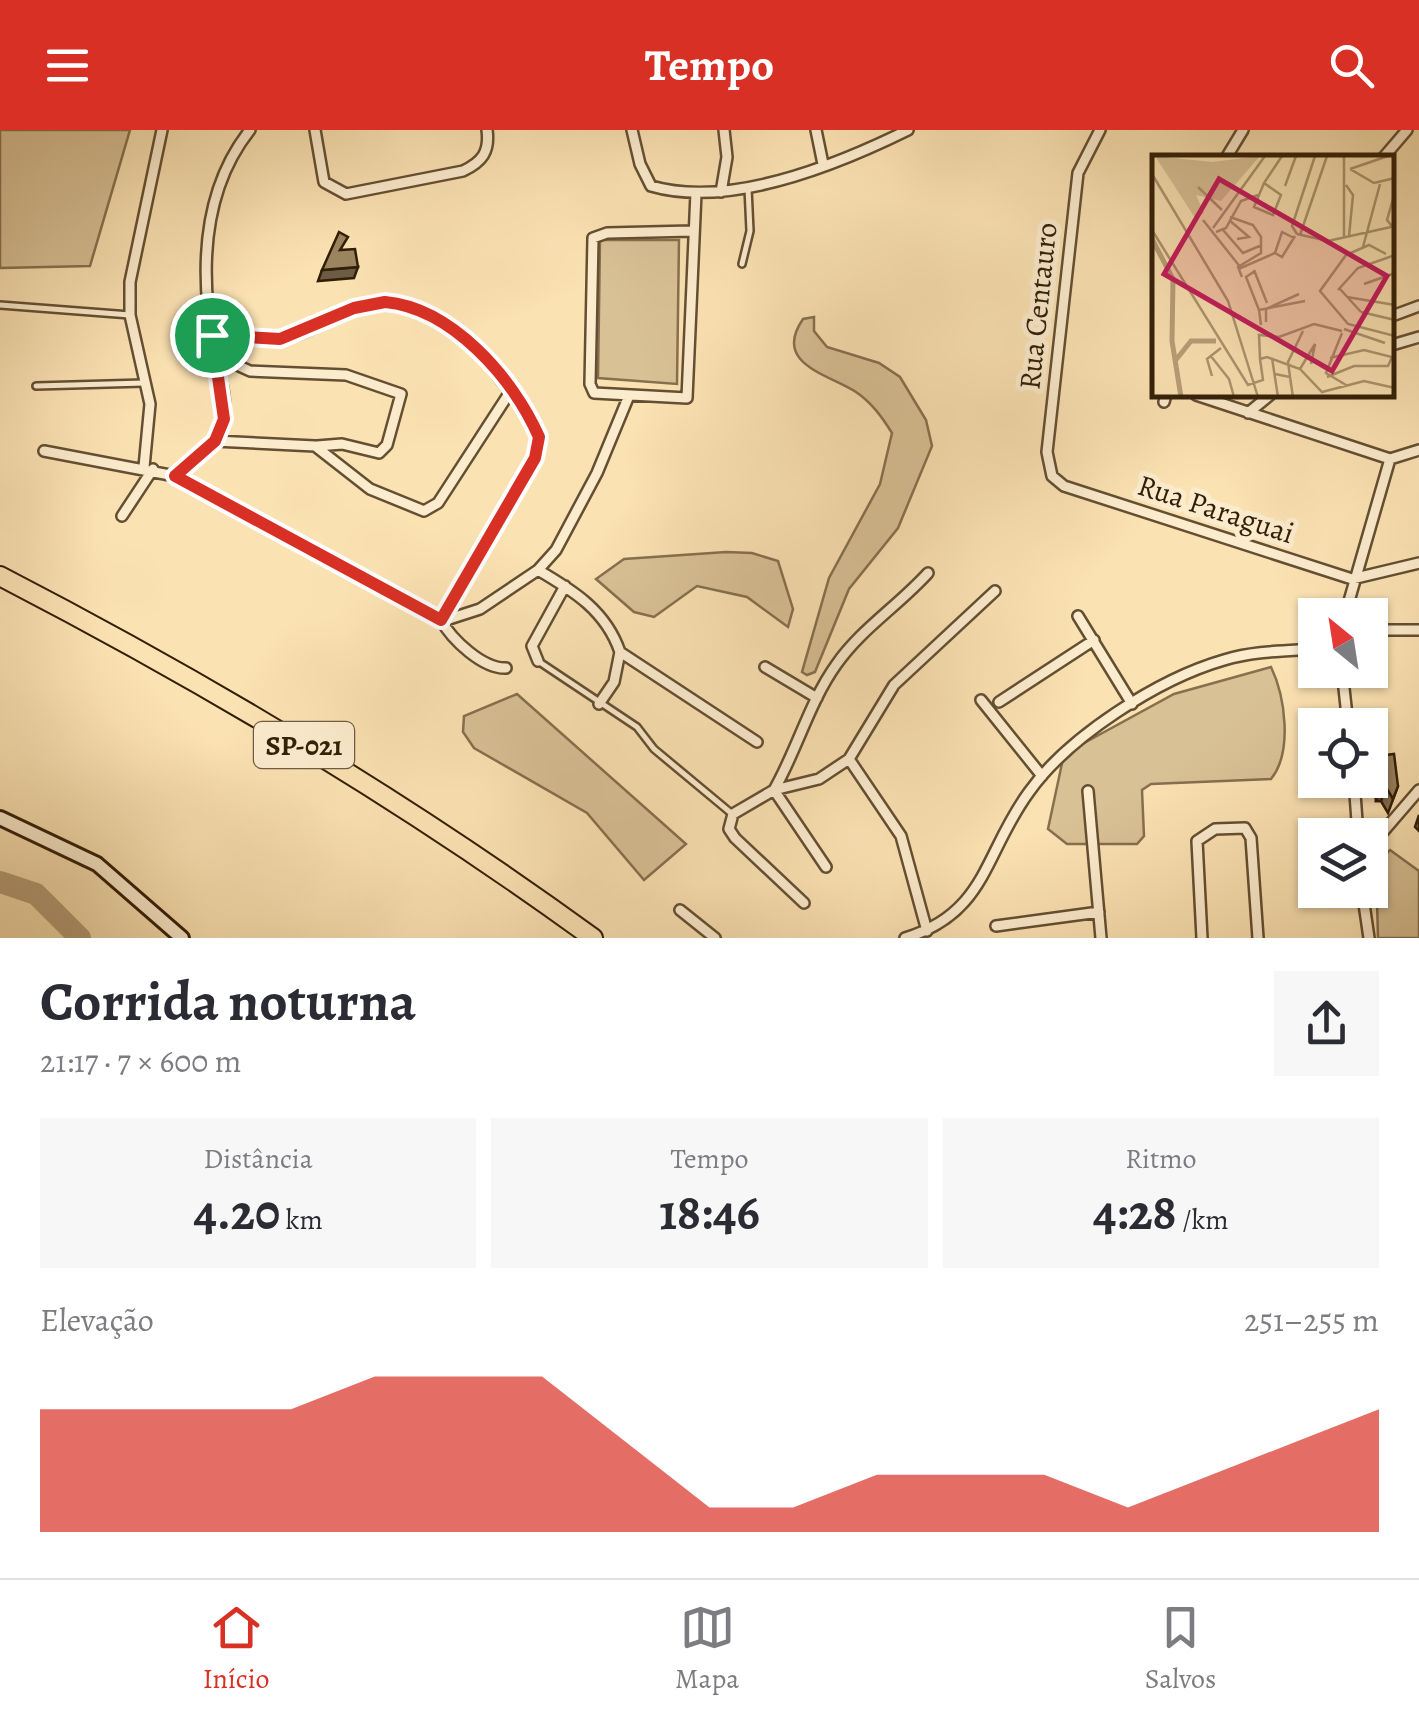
<!DOCTYPE html>
<html lang="pt">
<meta charset="utf-8">
<style>
:root{--surface:#fff;--page:#f7f7f7;--text:#2b2b33;--muted:#7c7c81;--line:#e1e1e2;--accent:#d93025}
body{margin:0;font-family:Alegreya,serif;background:var(--page);color:var(--text);height:100vh;display:flex;flex-direction:column;font-size:38px;white-space:nowrap}
*{box-sizing:border-box;margin:0}
p{font-size:32px;color:var(--muted)}
.icon{flex:none;width:55px;height:55px;fill:none;stroke:currentColor;stroke-width:2;stroke-linecap:round;stroke-linejoin:round}
.map{position:relative;height:808px;overflow:hidden}
.panel{display:flex;flex-direction:column;background:var(--surface);flex:1}
.panel>*{flex:none}
.needle{width:65px;rotate:330deg}
.tools{position:absolute;left:1298px;top:468px;display:grid;gap:20px}
.tools a{display:grid;place-items:center;width:90px;height:90px;border-radius:0px;background:var(--surface);box-shadow:0 2px 8px #0004;font-size:50px}
.pin{position:absolute;display:grid;place-items:center;width:85px;height:85px;color:#fff;margin:-42px;border:5px solid #fff;border-radius:50%;box-shadow:0 2px 10px #0007}
.round{display:grid;place-items:center;flex:none;width:105px;height:105px;border-radius:0px;background:var(--page)}
.summary{display:flex;align-items:center;justify-content:space-between;height:170px;padding:0 40px}
h1{font-size:55px;font-weight:600;line-height:75px}
.figures{display:grid;grid-template-columns:repeat(3,1fr);gap:15px;height:170px;padding:10px 40px}
.figures div{display:grid;align-content:center;border-radius:0px;background:var(--page);text-align:center}
.figures b{font-size:50px;font-weight:600}
.figures small{font-size:28px;font-weight:400}
.figures p{font-size:28px}
.chart{height:280px;padding:20px 40px}
.chart p{display:flex;justify-content:space-between}
.chart svg{width:100%;height:180px;margin-top:10px;fill:var(--accent);opacity:.7}
header{display:flex;justify-content:space-between;align-items:center;height:130px;padding:0 40px;background:var(--accent);color:#fff;font-size:45px;font-weight:600}
.tab-bar{display:flex;justify-content:space-around;align-items:center;height:140px;border-top:2px solid var(--line);background:var(--surface);font-size:28px;color:var(--muted)}
.tab-bar a{display:grid;justify-items:center;gap:5px}
.tab-bar .on{color:var(--accent)}
.map>svg:first-child{display:block}
.green{fill:#d9c196;stroke:#86704e;stroke-width:2.5}
.lines{fill:none;stroke-linecap:round;stroke-linejoin:round}
.river{stroke:#b79f79;stroke-width:22}
.lane-casing{stroke:#644f32;stroke-width:10}
.street-casing{stroke:#644f32;stroke-width:14}
.secondary-casing{stroke:#321e07;stroke-width:18}
.highway-casing{stroke:#321e07;stroke-width:22}
.lane{stroke:#fcecce;stroke-width:5}
.street{stroke:#fcecce;stroke-width:9}
.secondary{stroke:#fcecce;stroke-width:12}
.highway{stroke:#fbe2b3;stroke-width:18}
.wall{fill:#857253;stroke:#321e07;stroke-width:2.5}
.shaded-wall{fill:#6c5c43;stroke:#321e07;stroke-width:2.5}
.building{fill:#9b8460;stroke:#321e07;stroke-width:2.5}
.route-casing{stroke:#fff;stroke-width:20}
.route{stroke:#d93025;stroke-width:12}
.labels{text-anchor:middle;stroke-width:10;stroke-linejoin:round;paint-order:stroke}
.shield{fill:#fcecce;stroke:#6f5c43;stroke-width:2.5}
.shield-label{font-size:28px;font-weight:bold;fill:#321e07}
.street-label{font-size:30px;fill:#321e07;stroke:#fcecce}
.inset-river{fill:none;stroke:#b79f79;stroke-width:5}
.inset-road{fill:none;stroke:#ab946e;stroke-width:2.5}
.view{fill:#c2185b;fill-opacity:0.15;stroke:#c2185b;stroke-width:5}
.inset-edge{fill:none;stroke:#321e07;stroke-width:5}
</style>
<header><svg class="icon" aria-label="menu" viewBox="0 0 24 24"><path d="M4 6h16M4 12h16M4 18h16"/></svg>Tempo<svg class="icon" aria-label="search" viewBox="0 0 24 24"><circle cx="10" cy="10" r="6"/><path d="M15 15l6 6"/></svg></header>
<div class="map">
<svg width="1419" height="808" viewBox="0 0 1419 808">
<rect width="100%" height="100%" fill="#fbe2b3"/>
<filter id="stains"><feTurbulence type="fractalNoise" baseFrequency=".002" numOctaves="4"/><feColorMatrix values="0 0 0 0 .2 0 0 0 0 .09 0 0 0 0 .02 0 0 0 .5 -.17"/></filter>
<radialGradient id="worn" r=".72"><stop offset=".6" stop-color="#630" stop-opacity="0"/><stop offset="1" stop-color="#630" stop-opacity=".3"/></radialGradient>
<path class="green" d="M0,0H130L90,136L0,138Z
M600,110H679L677,254L598,248Z
M814,187V201L827,217L879,233L900,247L926,290L932,316L898,398L849,459L815,542L807,545L802,542L829,448L880,354L892,303C882,287 872,273 856,262C828,244 772,234 803,189Z
M726,422L752,423L778,431L793,479L788,497L747,467L697,456L654,487L634,482L596,449L624,429Z
M1271,537C1285,566 1293,622 1271,649L1151,654L1142,660L1144,706L1137,714H1067L1048,699L1064,624L1174,564Z
M517,564L686,714L644,750L587,683L474,618L463,602L464,586Z
M1390,720L1419,741V808H1378L1376,733Z"/>
<g class="lines">
<path class="river" d="M0,752L36,764L80,808"/>
<g class="lane-casing">
<path id="lane" d="M742,134L750,101L748,58
M0,175L130,185
M36,256L144,253
M538,531L637,597L654,619L731,683"/>
</g>
<g class="street-casing">
<path id="street" d="M315,0L324,52L346,64L463,41C482,32 490,22 487,0
M632,0L640,34L651,56C730,79 837,35 908,0
M816,0L823,34
M1100,0L1078,43L1047,322L1052,346L1064,356L1352,449L1419,433
M1226,28L1243,0
M1383,28L1407,0
M721,62L727,27L724,0
M692,101L607,103L593,108L590,254L594,263L687,268L696,63
M1392,186L1419,176
M211,205C234,208 257,212 280,209C308,205 332,187 358,177C417,155 465,204 498,246C513,266 539,291 539,317L441,490C452,510 483,539 506,538
M1392,215L1419,207
M215,225L250,241L346,245L401,264L387,315L379,323L342,314L317,316
M1196,265L1390,329
M1164,272L1166,265
M1248,283L1270,265
M215,311L315,316L370,359L424,381L438,373L510,262
M44,321L175,346L446,490L480,479L538,440L556,420L597,343L628,268
M1390,329L1419,320
M144,337L150,274L130,185V152L162,0
M175,346C191,331 215,317 222,296C230,274 219,243 214,220C200,145 200,63 250,0
M122,386L153,339
M538,440C574,461 606,481 620,522L757,612
M1345,485L1390,329
M1078,486L1132,574
M1370,500H1419
M538,531L532,516L565,456
M765,537L817,568
M1342,540L1348,595
M981,570L1042,646
M999,572L1094,510
M599,574L614,552L620,522
M849,629L901,706L927,801
M1354,650L1358,705
M1088,661L1101,808
M1370,717L1419,660
M826,737L774,660C797,620 809,573 836,535C861,499 898,476 928,443
M1362,760L1369,808
M804,773L735,708L729,699L733,684L774,660L819,649L849,629L894,555L995,461
M680,780L715,808
M996,796L1099,782
M905,808C987,783 984,723 1029,662C1068,607 1158,549 1224,530C1253,521 1285,521 1315,519
M1202,808L1197,711L1215,699L1245,698L1251,708L1258,808"/>
</g>
<g class="secondary-casing">
<path id="secondary" d="M0,688L97,734L182,808"/>
</g>
<g class="highway-casing">
<path id="highway" d="M0,446C207,553 405,671 593,808"/>
</g>
<use href="#lane" class="lane"/>
<use href="#street" class="street"/>
<use href="#secondary" class="secondary"/>
<use href="#highway" class="highway"/>
</g>
<path class="wall" d="M1378,626L1398,656L1388,683L1381,671H1376L1372,640Z
M1419,685V701L1415,697Z"/>
<path class="shaded-wall" d="M358,137L354,148L318,151L322,140Z
M1381,657H1386L1381,671H1376Z"/>
<path class="building" d="M339,102L348,107L340,120L355,119L358,137L322,140Z
M1394,624L1398,656L1393,669L1386,657H1381L1378,626Z"/>
<g class="lines">
<g class="route-casing">
<path id="route" d="M385,172C452,178 513,248 539,307L535,328L441,490L175,346L215,311L224,289L212,205L280,209L354,178Z"/>
</g>
<use href="#route" class="route"/>
</g>
<g class="labels">
<rect class="shield" x="254" y="592" width="100" height="46" rx="8"/>
<g class="shield-label">
<text x="304" y="625">SP-021</text>
</g>
<g class="street-label">
<text transform="translate(1038 176) rotate(-84)" y="10">Rua Centauro</text>
<text transform="translate(1216 379) rotate(18)" y="10">Rua Paraguai</text>
</g>
</g>
<g transform="translate(1152 25)">
<rect width="242" height="242" fill="#fbe2b3"/>
<path d="M3,1L60,7L108,1L69,46L44,40L52,58L43,63Z" fill="#d9c196"/>
<path class="inset-river" d="M0,84L21,124L20,186L29,242M23,206L39,186H64"/>
<path class="inset-road" d="M192,1V82M198,14L222,28L243,23M198,14L236,1M0,19L76,146L106,242M112,28L129,40L121,60L102,52L112,28L130,1M194,30L201,40L197,81M133,31L144,1M46,32L70,55M243,37L235,65L243,75M78,62L101,70L109,82V98L86,112L90,122M51,65L89,113L123,98L130,77L142,83M77,65L97,82L85,84M61,73L113,1M0,75L96,230L111,225L108,204L115,202L148,214L170,237L212,226L243,233M71,75L91,98L110,90M64,77L74,73L89,46L106,40M145,79L176,86L239,72M145,79L140,71L163,1M148,80L175,1M211,92L228,29M123,98L130,102L143,81M234,99L217,90L194,100L168,136L196,169L243,181M102,115L115,148M103,116L94,122L107,155M212,129L243,118M188,134L209,157M186,135L206,113L243,100M195,142L243,150M209,157L243,165M114,167V154L147,139M109,170L107,155L153,146M192,174L233,188M190,178L174,218L194,230M58,200L77,224L82,242M108,203L107,180L127,182L162,169L190,176M120,203L126,242M148,214L163,189L159,209M123,219L138,222L141,242M60,221L55,204L69,193M138,222L136,207L151,176M175,222L202,211H236L240,202L212,195L178,203"/>
<path class="view" d="M67,24L235,121L180,216L12,119Z"/>
<rect width="242" height="242" class="inset-edge"/>
</g>
<rect width="100%" height="100%" filter="url(#stains)"/>
<rect width="100%" height="100%" fill="url(#worn)"/>
</svg>
<div class="tools">
<a><svg class="needle" viewBox="-14 -14 28 28"><path d="M0-13l5 13h-10z" fill="#e53935"/><path d="M0 13l5-13h-10z" fill="#7c7c81"/></svg></a>
<a><svg class="icon" aria-label="locate" viewBox="0 0 24 24"><circle cx="12" cy="12" r="6"/><path d="M12 2v4M12 18v4M2 12h4M18 12h4"/></svg></a>
<a><svg class="icon" aria-label="layers" viewBox="0 0 24 24"><path d="M12 4l9 5-9 5-9-5zM3 14l9 5 9-5"/></svg></a>
</div>
<div class="pin" style="left:212px;top:205px;background:#1e9e55"><svg class="icon" aria-label="arrive" viewBox="0 0 24 24"><path d="M6 21V4h12l-3 4 3 4H6"/></svg></div>
</div>
<section class="panel">
<div class="summary"><div><h1>Corrida noturna</h1><p>21:17 · 7 × 600 m</p></div><a class="round"><svg class="icon" aria-label="share" viewBox="0 0 24 24"><path d="M12 15V3M7 8l5-5 5 5M5 13v7h14v-7"/></svg></a></div>
<div class="figures">
<div><p>Distância</p><b>4.20<small> km</small></b></div>
<div><p>Tempo</p><b>18:46</b></div>
<div><p>Ritmo</p><b>4:28<small> /km</small></b></div>
</div>
<div class="chart"><p><span>Elevação</span>251–255 m</p>
<svg viewBox="0 0 160 44" preserveAspectRatio="none"><path d="M0 44V14L10 14L20 14L30 14L40 6L50 6L60 6L70 22L80 38L90 38L100 30L110 30L120 30L130 38L140 30L150 22L160 14V44z"/></svg>
</div>
</section>
<nav class="tab-bar">
<a class="on"><svg class="icon" aria-label="home" viewBox="0 0 24 24"><path d="M3 11l9-7 9 7M6 9v11h12V9"/></svg>Início</a>
<a><svg class="icon" aria-label="map" viewBox="0 0 24 24"><path d="M3 6l6-2 6 2 6-2v14l-6 2-6-2-6 2zM9 4v14M15 6v14"/></svg>Mapa</a>
<a><svg class="icon" aria-label="saved" viewBox="0 0 24 24"><path d="M7 4h10v16l-5-4-5 4z"/></svg>Salvos</a>
</nav>
